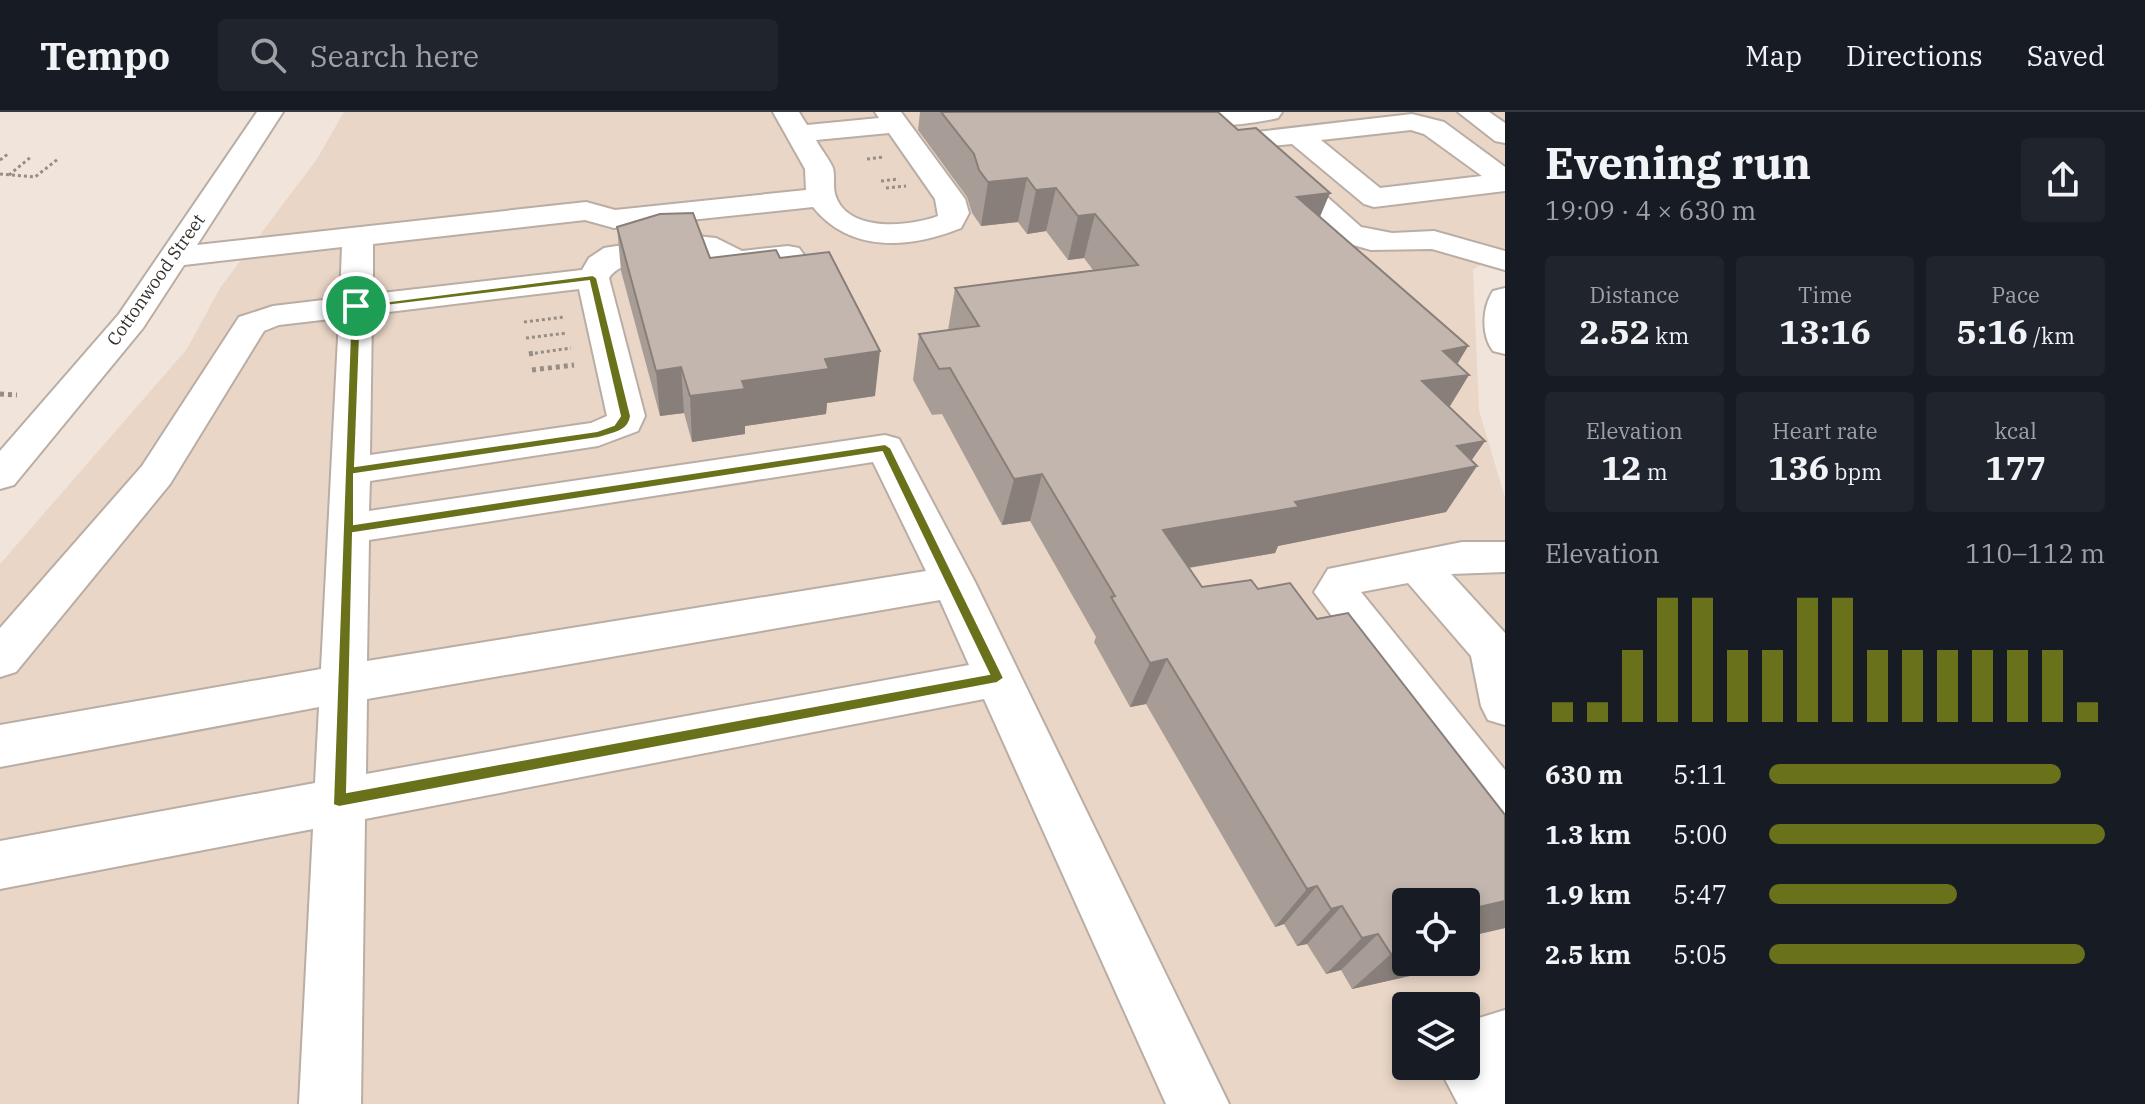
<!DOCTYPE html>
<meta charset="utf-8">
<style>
:root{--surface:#171b24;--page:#20242c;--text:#f1f3f6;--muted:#9ea1a6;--line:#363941;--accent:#69721b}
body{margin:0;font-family:"IBM Plex Serif",serif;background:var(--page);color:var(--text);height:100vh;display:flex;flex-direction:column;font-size:30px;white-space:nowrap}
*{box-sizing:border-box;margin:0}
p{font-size:26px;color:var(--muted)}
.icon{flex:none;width:44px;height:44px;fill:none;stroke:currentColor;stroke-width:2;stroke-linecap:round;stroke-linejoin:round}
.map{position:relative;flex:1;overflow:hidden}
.details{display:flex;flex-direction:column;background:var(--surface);width:640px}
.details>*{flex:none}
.fabs{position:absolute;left:1392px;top:776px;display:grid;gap:16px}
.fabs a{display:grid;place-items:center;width:88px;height:88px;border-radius:8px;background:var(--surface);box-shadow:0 4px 12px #0003;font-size:40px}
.pin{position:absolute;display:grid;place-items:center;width:68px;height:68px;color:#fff;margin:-34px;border:4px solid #fff;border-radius:50%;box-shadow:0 2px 8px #0007}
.round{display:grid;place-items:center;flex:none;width:84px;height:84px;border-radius:8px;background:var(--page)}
.head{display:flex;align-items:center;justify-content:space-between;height:136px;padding:0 40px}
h1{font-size:44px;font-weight:800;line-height:60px}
.metrics{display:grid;grid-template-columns:repeat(3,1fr);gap:12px;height:136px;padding:8px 40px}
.metrics div{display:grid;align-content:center;border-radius:8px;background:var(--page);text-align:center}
.metrics b{font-size:34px;font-weight:800}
.metrics small{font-size:22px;font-weight:400}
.metrics p{font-size:22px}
.chart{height:224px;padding:16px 40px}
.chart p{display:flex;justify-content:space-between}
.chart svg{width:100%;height:144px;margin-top:8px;stroke:var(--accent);stroke-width:6}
ul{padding:0 40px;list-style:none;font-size:26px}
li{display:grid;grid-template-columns:128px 96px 1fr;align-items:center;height:60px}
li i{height:20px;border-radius:10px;background:var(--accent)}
header{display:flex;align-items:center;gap:48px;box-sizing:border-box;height:112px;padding:0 40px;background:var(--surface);border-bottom:2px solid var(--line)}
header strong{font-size:38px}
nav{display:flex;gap:44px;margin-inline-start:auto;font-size:28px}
.search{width:560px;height:72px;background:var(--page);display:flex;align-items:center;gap:20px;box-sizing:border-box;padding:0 28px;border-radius:8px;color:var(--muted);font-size:30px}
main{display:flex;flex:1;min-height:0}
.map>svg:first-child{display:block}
.built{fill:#e9d6c7;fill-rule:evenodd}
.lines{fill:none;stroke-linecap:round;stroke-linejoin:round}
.minor-casing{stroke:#b9ada4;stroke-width:4}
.path-far1{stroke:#968d86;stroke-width:3;stroke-dasharray:3 3;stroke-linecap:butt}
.path{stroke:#968d86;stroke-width:5;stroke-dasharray:4 4;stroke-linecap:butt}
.minor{fill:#fff;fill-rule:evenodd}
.wall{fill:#a89d96}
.shaded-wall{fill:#887f7a}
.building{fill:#c3b6ae;stroke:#887f7a;stroke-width:2}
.route{fill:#69721b;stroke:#fff;stroke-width:2;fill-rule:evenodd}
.labels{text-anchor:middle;stroke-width:6;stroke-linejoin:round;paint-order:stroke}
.far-street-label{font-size:18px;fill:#35302c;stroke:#fff}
</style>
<header>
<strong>Tempo</strong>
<div class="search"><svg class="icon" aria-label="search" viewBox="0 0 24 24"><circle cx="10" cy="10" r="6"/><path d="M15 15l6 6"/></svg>Search here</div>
<nav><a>Map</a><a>Directions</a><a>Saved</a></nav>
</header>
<main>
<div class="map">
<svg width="1505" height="992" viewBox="0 0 1505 992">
<rect width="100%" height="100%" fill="#f1e4db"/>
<path class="built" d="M344,0H1505V135L1473,158L1479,298L1505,386V992H0V452L187,237L220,176L317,47ZM1406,790H1466V850H1406ZM1406,894H1466V954H1406Z"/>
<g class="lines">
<g class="minor-casing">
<path id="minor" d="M257,0H283L197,133L586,90L615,98L806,78L805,57L773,0H799L807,13L879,6L875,0H901L965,87L969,101L961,116C909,137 850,141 813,95L614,116L585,108L373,132V182L582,158L589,146L604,136L687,123L716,126L742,139L788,134L799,136L804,143L799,150C781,154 756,160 737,158C722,157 710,144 696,142C676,138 619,148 609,166L645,304L638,319L598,334L370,369L369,399L885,323L899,327L975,470L1229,992H1166L984,587L365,707L361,992H299L313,717L0,777V729L315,671L319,595L0,655V613L321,557L339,206L279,213L264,219L170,372L16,560L0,565V516L142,354L239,205L273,194L340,186L342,135L184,153L143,216L14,373L0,377V339L119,202ZM889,21L935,87L938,104C909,115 846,121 835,82C833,73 835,64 833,56C829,47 821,37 816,28ZM579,177L607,304L591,311L370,343L372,202ZM873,350L926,459L367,549L369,428ZM940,488L969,553L366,662L367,587Z
M1201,0H1282L1278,6C1265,9 1221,17 1210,11C1207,9 1203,3 1201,0Z
M1458,0H1489L1505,11V31L1495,29Z
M1412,2L1444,10L1505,55V79L1374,95L1364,92L1292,32L1270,34L1361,115L1392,121L1434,119L1505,139V158L1432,137L1371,138L1339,129L1240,35L1246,22L1256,20ZM1411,18L1424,22L1482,64L1380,76L1321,28Z
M1505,176V242L1493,239C1481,223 1482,196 1493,179Z
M1462,430H1505V460L1451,462L1505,521V613L1488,608L1481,594L1471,544L1408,471L1361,480L1505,658V718L1487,712L1314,480L1328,457Z
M1505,898V992H1458L1438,954H1466V910Z"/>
</g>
<path class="path-far1" d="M867,47L884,45
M0,48L8,42
M0,62L35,65L58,47
M9,63L32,44
M881,69L899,67
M886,76L906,74
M524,210L564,205
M526,226L567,221
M529,242L571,236"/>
<path class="path" d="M529,242L534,241
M532,258L574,253
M0,282L17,283"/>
<use href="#minor" class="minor"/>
</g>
<path class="wall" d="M920,0H1218L1320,105L1468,234L1457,252L1449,295L1485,329L1471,349L1477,354L1446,400L1278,434L1275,441L1189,456L1202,475L1505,816L1466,825V790L1406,850H1436L1423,861L1352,877L1341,858L1326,862L1307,832L1297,834L1284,812L1275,815L1146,592L1130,595L1094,530L1096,525L1030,409L1002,413L942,302L932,303L913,268L919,222L948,218L955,176L1093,158L1084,146L1068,148L1046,119L1027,122L1018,110L981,114L972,101L967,85L918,18Z
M617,115L710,146H780L875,284L827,291L826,302L745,314V322L692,330L684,301L660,304L621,159Z"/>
<path class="shaded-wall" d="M1027,66L1018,110L981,114L988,70Z
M1056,76L1046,119L1027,122L1036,78Z
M1330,81L1312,124L1297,85Z
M1095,102L1084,146L1068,148L1078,104Z
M1468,234L1449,266L1469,263L1441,309L1422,269L1443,239Z
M880,239L875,284L827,291L826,302L745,314V322L692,330L690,284L825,247Z
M681,255L684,301L660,304L656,259Z
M1485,329L1466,356L1477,354L1446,400L1278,434L1275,441L1144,463L1163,418L1295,390L1457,334Z
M1042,362L1030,409L1002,413L1014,367Z
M1167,547L1146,592L1130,595L1150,551Z
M1317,774L1284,812L1275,815L1307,777Z
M1505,789V816L1466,825V798Z
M1342,794L1307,832L1297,834L1331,797Z
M1378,822L1341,858L1326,862L1362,826Z
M1406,838V850H1436L1423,861L1352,877L1391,842Z"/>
<path class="building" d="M941,0H1218L1238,18L1256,16L1330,81L1297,85L1468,234L1443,239L1469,263L1422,269L1485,329L1457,334L1477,354L1295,390L1299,395L1163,418L1202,475L1251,468L1258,477L1290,471L1317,507L1348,501L1505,703V789L1466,798V790H1406V838L1391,842L1378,822L1362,826L1342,794L1331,797L1317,774L1307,777L1167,547L1150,551L1111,485L1115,484L1042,362L1014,367L950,256L939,257L919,222L979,214L955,176L1138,153L1095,102L1078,104L1056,76L1036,78L1027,66L988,70L979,58L974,42Z
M693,101L710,146L776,138L780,146L829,140L880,239L825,247L829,257L742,269L745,277L690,284L681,255L656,259L617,115L660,102Z"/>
<path class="route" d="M593,163L597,166L631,304C629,320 612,322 598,326L354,362V412L885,332L891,336L1004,566L997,571L339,695L333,693L351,194ZM589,169L620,304L614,313L597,319L355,354L361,197ZM882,340L989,562L347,680L353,421Z"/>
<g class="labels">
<g class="far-street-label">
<text transform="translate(156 168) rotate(-55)" y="6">Cottonwood Street</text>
</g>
</g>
</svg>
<div class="fabs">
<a><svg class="icon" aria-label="locate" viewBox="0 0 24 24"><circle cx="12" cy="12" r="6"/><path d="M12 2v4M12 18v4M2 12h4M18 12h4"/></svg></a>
<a><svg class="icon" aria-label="layers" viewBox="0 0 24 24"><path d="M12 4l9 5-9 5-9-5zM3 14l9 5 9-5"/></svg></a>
</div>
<div class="pin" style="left:356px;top:194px;background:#1e9e55"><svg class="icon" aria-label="arrive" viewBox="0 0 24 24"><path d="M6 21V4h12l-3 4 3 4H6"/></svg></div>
</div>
<section class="details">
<div class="head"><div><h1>Evening run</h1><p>19:09 · 4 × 630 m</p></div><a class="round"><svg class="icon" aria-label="share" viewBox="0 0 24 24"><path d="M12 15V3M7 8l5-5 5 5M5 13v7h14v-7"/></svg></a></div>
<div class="metrics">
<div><p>Distance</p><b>2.52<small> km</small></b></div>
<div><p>Time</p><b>13:16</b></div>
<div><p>Pace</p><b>5:16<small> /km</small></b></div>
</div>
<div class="metrics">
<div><p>Elevation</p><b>12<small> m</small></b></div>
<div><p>Heart rate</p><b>136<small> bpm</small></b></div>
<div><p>kcal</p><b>177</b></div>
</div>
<div class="chart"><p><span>Elevation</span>110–112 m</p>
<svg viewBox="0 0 160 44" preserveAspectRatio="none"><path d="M5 44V38M15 44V38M25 44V22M35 44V6M45 44V6M55 44V22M65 44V22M75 44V6M85 44V6M95 44V22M105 44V22M115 44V22M125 44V22M135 44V22M145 44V22M155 44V38"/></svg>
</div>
<ul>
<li><b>630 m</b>5:11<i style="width:87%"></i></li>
<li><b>1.3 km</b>5:00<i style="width:100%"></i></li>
<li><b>1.9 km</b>5:47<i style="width:56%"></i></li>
<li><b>2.5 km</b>5:05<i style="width:94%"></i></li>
</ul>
</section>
</main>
